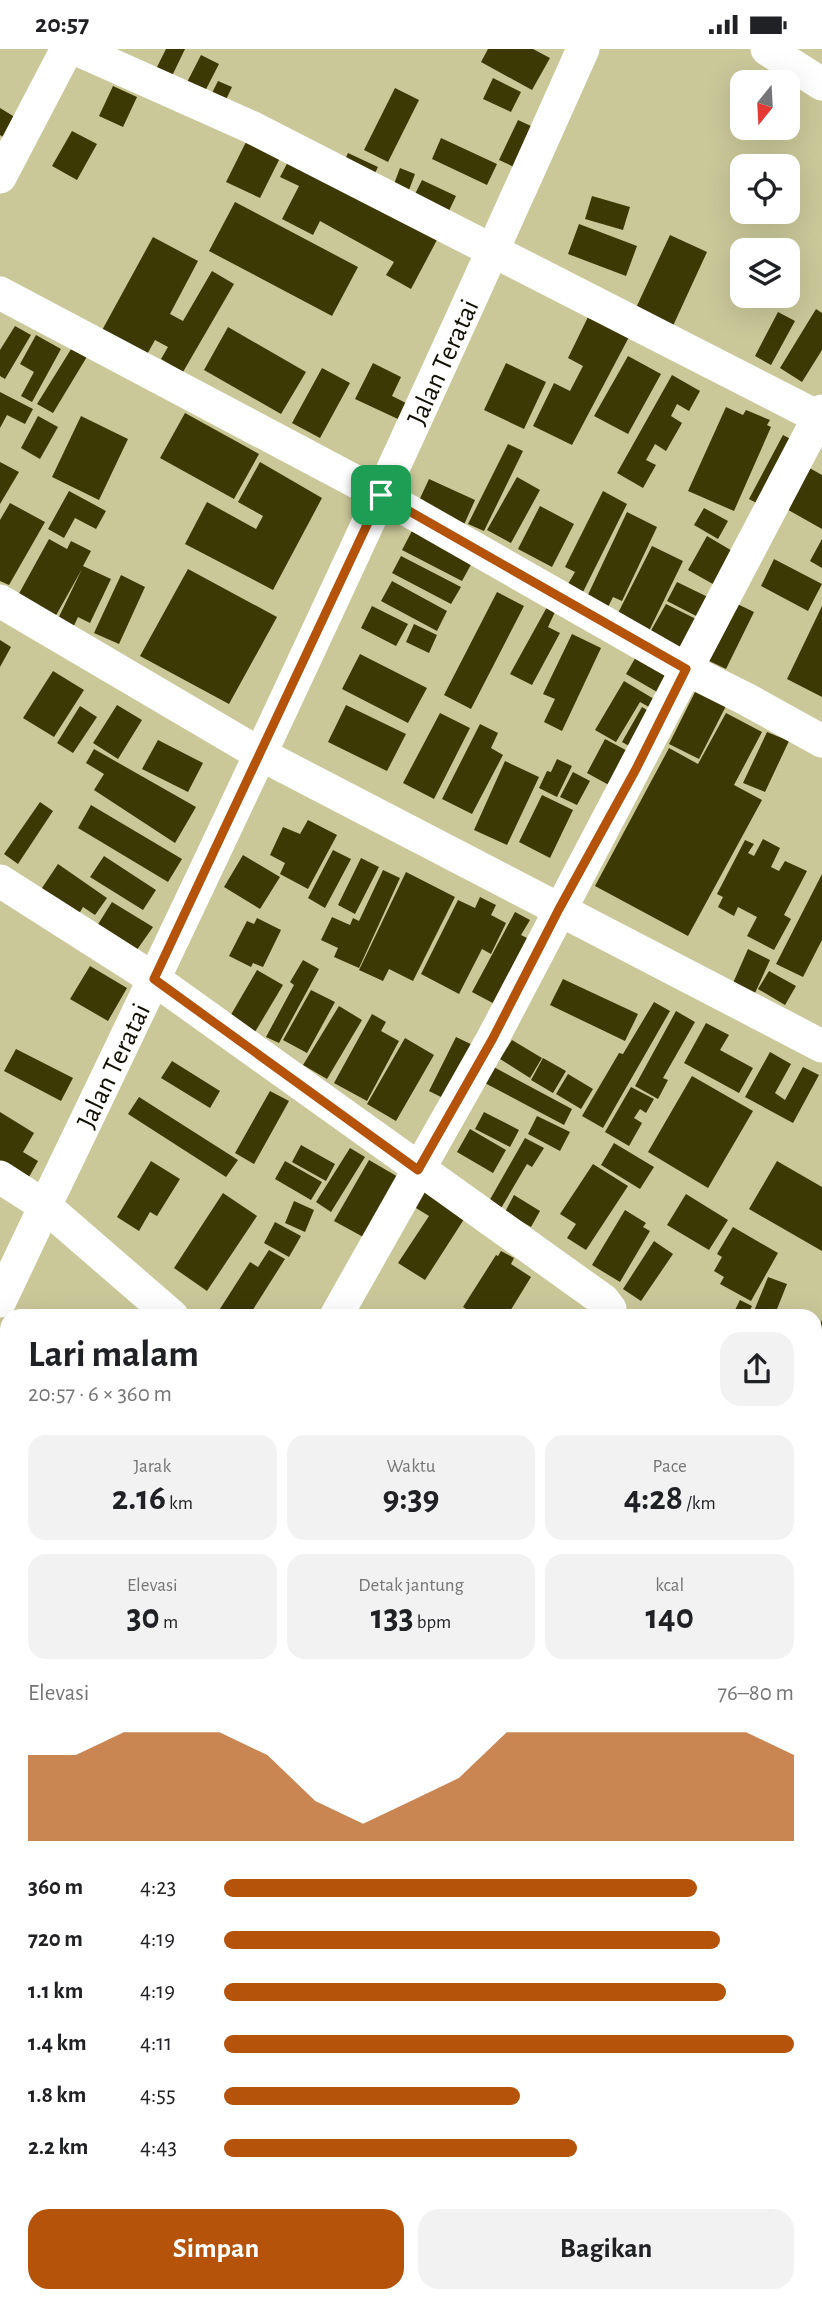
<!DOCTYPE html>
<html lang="id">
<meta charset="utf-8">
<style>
:root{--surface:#fff;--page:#f2f2f2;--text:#202124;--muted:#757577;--accent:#b45309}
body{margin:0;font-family:"Alegreya Sans",sans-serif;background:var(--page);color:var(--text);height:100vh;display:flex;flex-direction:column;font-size:26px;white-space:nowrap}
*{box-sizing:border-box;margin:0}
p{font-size:23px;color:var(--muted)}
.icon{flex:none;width:38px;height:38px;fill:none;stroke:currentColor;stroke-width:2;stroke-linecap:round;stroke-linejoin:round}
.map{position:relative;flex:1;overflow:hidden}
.panel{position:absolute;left:0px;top:1260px;width:822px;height:994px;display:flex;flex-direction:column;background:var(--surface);border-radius:21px 21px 0 0;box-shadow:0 7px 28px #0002}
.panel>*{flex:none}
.needle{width:46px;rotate:198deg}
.tools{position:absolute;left:730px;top:21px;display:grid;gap:14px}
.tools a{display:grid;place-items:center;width:70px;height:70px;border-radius:14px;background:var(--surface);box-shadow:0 7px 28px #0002;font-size:35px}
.pin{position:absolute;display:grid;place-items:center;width:60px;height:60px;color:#fff;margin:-30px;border-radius:14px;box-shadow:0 4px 10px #0006}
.round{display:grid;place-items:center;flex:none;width:74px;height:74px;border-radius:21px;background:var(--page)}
.headline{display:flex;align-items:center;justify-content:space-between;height:119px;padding:0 28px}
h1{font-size:38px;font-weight:700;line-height:52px}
.metrics{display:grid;grid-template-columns:repeat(3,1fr);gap:10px;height:119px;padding:7px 28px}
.metrics div{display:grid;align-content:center;border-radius:18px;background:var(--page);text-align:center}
.metrics b{font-size:35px;font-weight:700}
.metrics small{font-size:19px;font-weight:400}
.metrics p{font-size:19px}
.chart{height:196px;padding:14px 28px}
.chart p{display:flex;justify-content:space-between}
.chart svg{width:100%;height:126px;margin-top:7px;fill:var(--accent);opacity:.7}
.primary-button{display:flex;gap:14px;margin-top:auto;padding:14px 28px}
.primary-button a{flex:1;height:80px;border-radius:21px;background:var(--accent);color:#fff;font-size:28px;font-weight:700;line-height:80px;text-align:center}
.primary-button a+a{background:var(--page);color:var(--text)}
ul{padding:0 28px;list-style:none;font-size:23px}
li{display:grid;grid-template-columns:112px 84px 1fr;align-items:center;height:52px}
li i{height:18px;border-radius:9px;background:var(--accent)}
.status{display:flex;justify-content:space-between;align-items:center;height:49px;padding:0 35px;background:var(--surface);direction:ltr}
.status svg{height:19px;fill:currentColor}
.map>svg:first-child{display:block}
.building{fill:#3d3905}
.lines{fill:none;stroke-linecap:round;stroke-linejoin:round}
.minor{stroke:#fff;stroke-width:33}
.route-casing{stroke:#fff;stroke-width:14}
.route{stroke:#b45309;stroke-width:9}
.labels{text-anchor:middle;stroke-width:7;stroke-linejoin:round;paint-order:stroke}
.street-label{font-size:28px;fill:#110f01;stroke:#e8e7cf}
</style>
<div class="status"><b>20:57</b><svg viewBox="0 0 49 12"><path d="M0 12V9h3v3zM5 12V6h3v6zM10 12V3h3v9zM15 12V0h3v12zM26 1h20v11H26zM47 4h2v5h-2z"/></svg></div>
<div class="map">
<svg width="822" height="2254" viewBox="0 0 822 2254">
<rect width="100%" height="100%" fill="#cac899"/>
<path class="building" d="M166,0H185L172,27L156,20Z
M488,0H533L550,9L532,41L481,13Z
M201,6L219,15L201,50L183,41Z
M493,29L521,43L511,63L483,50Z
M218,32L232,38L222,59L208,52Z
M113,37L137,48L123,78L99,67Z
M395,39L419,51L388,113L364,101Z
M0,59L18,70L6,90L0,86Z
M518,71L542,82L523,122L499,111Z
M72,82L97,95L77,131L52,117Z
M248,89L282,105L260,149L226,133Z
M441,89L497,115L487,136L432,110Z
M348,104L378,118L371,132L342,117Z
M290,109L438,189L411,240L386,226L394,213L320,172L313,186L282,170L299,137L280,128Z
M400,119L415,125L406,149L391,143Z
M422,131L456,147L447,166L413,149Z
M592,147L630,158L623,181L585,170Z
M235,153L358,218L332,267L209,202Z
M579,175L637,197L626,227L568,205Z
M670,186L707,203L672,279L635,261Z
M153,188L198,212L170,265L183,272L212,222L234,235L183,323L161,310L168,298L155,291L145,309L100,285Z
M816,260L822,264V301L802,333L780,319Z
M778,263L795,272L771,316L755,307Z
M588,268L629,288L572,396L533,377L554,334L570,342L583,317L568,309Z
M15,277L31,286L5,330L0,327V301Z
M228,278L306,323L281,365L204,321Z
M36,286L61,300L32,353L21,347L34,323L20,315Z
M73,297L88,306L53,364L37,355Z
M628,307L661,325L628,385L594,367Z
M373,314L401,328L392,347L408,355L400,371L355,350Z
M506,314L546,333L524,380L484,361Z
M322,319L350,334L320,389L292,374Z
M672,326L700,342L689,362L677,355L671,367L682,374L666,402L655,395L646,411L656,416L643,439L617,424Z
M0,343L33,360L25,375L7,366L0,379Z
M726,358L743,366L746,361L770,371L767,376L771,378L734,462L688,442Z
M185,364L259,405L234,450L160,409Z
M38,367L58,378L40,410L21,399Z
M81,367L128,390L99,451L52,428Z
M783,386L802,396L768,460L749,450Z
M508,395L523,402L484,482L468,475Z
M0,413L19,423L0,455Z
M260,413L322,449L273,541L185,495L207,453L256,480L263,467L238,453Z
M806,417L822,426V480L783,458Z
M517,428L540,441L511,494L487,481Z
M429,430L475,451L463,478L416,458Z
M69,442L106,462L96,480L75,469L64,489L48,480Z
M603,442L627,455L583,543L568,535L575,523L565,518Z
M10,454L45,473L9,536L0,532V471Z
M540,457L574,475L552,518L518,500Z
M704,459L728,472L718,490L694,476Z
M627,463L657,478L622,552L613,548L606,562L585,552Z
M413,480L473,512L462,532L402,501Z
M707,487L739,506L720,539L688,521Z
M49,490L67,500L71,492L91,502L83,517L111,530L90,574L78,568L71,583L55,576L82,520L54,570L16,550Z
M822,490V519L810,512Z
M652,497L683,512L649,582L617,566Z
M401,507L461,538L451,555L392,524Z
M774,510L822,535L808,562L761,537Z
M188,520L277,568L229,655L140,607Z
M121,526L145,538L119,595L94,584Z
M392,532L447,562L437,582L381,552Z
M677,533L712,550L702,570L667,552Z
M497,543L524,557L471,660L444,646Z
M727,550L754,563L726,620L699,607Z
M666,555L700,572L683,603L649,585Z
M372,557L408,575L396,597L361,579Z
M822,557V648L787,630Z
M547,558L555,563L548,578L560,584L532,636L510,625Z
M414,575L437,586L429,604L406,593Z
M572,585L601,599L562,682L544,673L555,650L543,645Z
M0,591L11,598L0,618Z
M360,605L427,639L408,674L342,640Z
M637,606L675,628L664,647L626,625Z
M53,622L84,641L54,688L23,669Z
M624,632L654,650L649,658L640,653L616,693L595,681Z
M696,641L726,657L699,710L669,695Z
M117,656L142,671L118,710L93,694Z
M346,656L406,685L387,722L328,693Z
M80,657L97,668L73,704L57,694Z
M642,658L657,667L638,702L622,693Z
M440,664L470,679L434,750L403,734Z
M726,664L762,683L734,736L762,751L688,887L595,837L669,699L698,715Z
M480,675L498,684L491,699L503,706L472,765L442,750Z
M767,683L789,692L765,743L743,734Z
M605,690L637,707L618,741L587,724Z
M158,691L203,714L188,743L142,720Z
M94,700L196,758L175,794L94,741L104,725L86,714Z
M557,710L572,717L557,748L539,739L547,722L551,723Z
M505,712L539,728L507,796L474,781Z
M573,723L590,732L577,756L560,748Z
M542,746L573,761L550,809L519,793Z
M40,753L53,762L18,815L4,805Z
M91,756L182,810L168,833L78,779Z
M308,771L337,786L308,840L280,825L285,814L270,806L283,778L300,785Z
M763,790L780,799L771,818L779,822L785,812L807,822L784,866L791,870L774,901L747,887L757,868L738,858L734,867L718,858L723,848L717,845L745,791L754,795L748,804L754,807Z
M333,801L351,810L325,859L308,849Z
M243,806L280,828L260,860L224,838Z
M104,807L156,841L143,861L90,828Z
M361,809L379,818L355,865L338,856Z
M58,815L107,849L95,866L83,858L76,870L38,845Z
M383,821L400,829L359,919L334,908L338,899L321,891L332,868L350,876L353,869L359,872Z
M406,823L455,848L413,932L389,920L383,932L359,921Z
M822,825V891L803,928L776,915Z
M480,848L496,856L491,866L506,874L491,905L482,900L459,945L421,925L458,851L475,859Z
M112,853L153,878L134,905L95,880Z
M515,863L530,871L521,886L537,894L504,960L472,943Z
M257,869L281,881L263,918L253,914L251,918L229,907L247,872L254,875Z
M748,900L770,911L755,944L733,934Z
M303,911L319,920L279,994L266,988L294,936L290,933Z
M90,917L127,939L108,972L70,950Z
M257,921L283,936L255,983L229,969Z
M769,922L796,937L785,956L758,940Z
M563,930L638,965L625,992L550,956Z
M311,941L335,953L307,1004L283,991Z
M654,953L670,962L603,1079L582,1067L619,1004L623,1005Z
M339,957L362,971L327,1030L303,1016Z
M676,962L695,973L663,1029L668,1031L658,1050L635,1037Z
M372,965L386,973L381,982L399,992L367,1052L334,1034Z
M706,974L729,986L720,1001L753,1019L739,1044L684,1014Z
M456,988L477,998L449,1052L429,1042Z
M405,989L434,1006L396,1072L367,1055Z
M512,991L542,1009L530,1029L500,1010Z
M16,1000L73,1029L61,1052L4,1022Z
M770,1003L791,1015L775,1044L785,1051L803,1018L819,1026L793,1074L745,1048Z
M543,1009L566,1022L553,1044L531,1031Z
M172,1012L220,1042L210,1059L161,1029Z
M490,1016L572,1060L564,1076L481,1032Z
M568,1025L593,1040L581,1060L556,1045Z
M692,1027L753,1062L708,1139L648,1103Z
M631,1038L654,1050L646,1064L640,1060L634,1069L642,1074L629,1097L605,1083Z
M270,1042L289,1052L254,1115L235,1104Z
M139,1048L238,1111L226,1128L128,1065Z
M0,1063L34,1084L23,1103L38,1112L29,1128L0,1112Z
M484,1063L519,1081L510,1098L475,1080Z
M537,1067L570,1083L560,1102L528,1085Z
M470,1080L506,1101L493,1124L457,1103Z
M525,1089L544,1099L532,1118L527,1115L500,1161L488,1154Z
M614,1094L654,1118L640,1140L601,1116Z
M301,1096L335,1115L326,1132L292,1113Z
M350,1099L365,1108L331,1163L316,1153Z
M369,1111L400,1129L365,1189L334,1172Z
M151,1112L180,1130L157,1167L150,1163L139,1182L117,1168Z
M285,1112L322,1133L311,1151L275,1130Z
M777,1112L822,1138V1202L749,1160Z
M593,1115L628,1137L586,1201L567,1189L576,1175L560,1165Z
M423,1136L468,1164L425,1231L398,1214L429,1167L411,1156Z
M223,1144L257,1167L207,1242L174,1219Z
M686,1145L728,1171L709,1201L667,1176Z
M514,1146L540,1162L531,1178L505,1163Z
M294,1152L314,1161L305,1183L285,1174Z
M625,1161L646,1174L643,1178L650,1182L620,1233L592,1216Z
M275,1173L301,1187L289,1208L264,1194Z
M733,1178L778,1204L751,1252L720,1235L724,1228L714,1222L722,1208L717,1205Z
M654,1192L673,1205L641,1252L623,1240Z
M269,1201L285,1210L249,1267L235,1265L233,1267H225L218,1263L250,1213L258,1218Z
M501,1202L514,1209L511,1215L531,1228L507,1267H477L463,1258L496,1206L498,1207Z
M768,1228L787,1235L777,1260L793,1267H752Z
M740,1251L752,1257L747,1267H732Z
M822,1271V1314L816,1311V1277L819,1278Z
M816,1390L822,1393V1421L819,1426L816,1424Z
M816,1432L822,1436V1482L816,1479Z
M816,1509L822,1512V1575L817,1586L816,1585Z"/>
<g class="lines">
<g class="minor">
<path d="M76,0L251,78L822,370"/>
<path d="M767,0L822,35"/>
<path d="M0,128L67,0"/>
<path d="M0,244L381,446L686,620L746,650L822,692"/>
<path d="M0,552L260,705L822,997"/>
<path d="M0,832L154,930L603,1251L610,1260V1267"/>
<path d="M0,1128L45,1157L0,1252"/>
<path id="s1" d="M172,1267L45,1157C230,774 410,389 583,0"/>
<path d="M336,1267L493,989L822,362"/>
<path d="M816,1493L822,1496"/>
<path d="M816,1626L822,1612"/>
<path d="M816,1884L822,1878"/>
<path d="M0,1959L7,1963"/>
<path d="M0,2218L1,2217"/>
<path d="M676,2247L689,2254"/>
<path d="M494,2254L496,2248"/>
</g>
</g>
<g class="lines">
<g class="route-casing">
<path id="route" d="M381,446L686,620L636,720L559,860L493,989L418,1121L154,930Z"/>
</g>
<use href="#route" class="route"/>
</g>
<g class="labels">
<g class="street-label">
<text dy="10" stroke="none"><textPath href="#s1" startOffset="1101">Jalan Teratai</textPath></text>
<text dy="10" stroke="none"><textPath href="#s1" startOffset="324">Jalan Teratai</textPath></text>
</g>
</g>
</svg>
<div class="tools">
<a><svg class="needle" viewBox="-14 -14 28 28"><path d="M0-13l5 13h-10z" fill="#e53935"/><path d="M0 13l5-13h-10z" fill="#757577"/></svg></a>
<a><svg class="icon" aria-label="locate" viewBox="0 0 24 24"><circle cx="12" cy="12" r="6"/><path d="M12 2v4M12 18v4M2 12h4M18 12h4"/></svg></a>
<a><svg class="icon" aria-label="layers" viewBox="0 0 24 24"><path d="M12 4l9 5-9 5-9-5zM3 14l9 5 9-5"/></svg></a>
</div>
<div class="pin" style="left:381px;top:446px;background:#1e9e55"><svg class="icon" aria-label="arrive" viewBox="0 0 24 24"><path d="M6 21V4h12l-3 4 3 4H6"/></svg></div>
<section class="panel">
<div class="headline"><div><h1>Lari malam</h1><p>20:57 · 6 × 360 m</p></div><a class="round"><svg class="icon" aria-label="share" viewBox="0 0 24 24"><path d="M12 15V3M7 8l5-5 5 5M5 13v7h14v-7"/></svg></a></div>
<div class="metrics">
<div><p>Jarak</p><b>2.16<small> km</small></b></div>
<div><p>Waktu</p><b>9:39</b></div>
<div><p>Pace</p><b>4:28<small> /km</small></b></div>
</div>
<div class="metrics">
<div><p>Elevasi</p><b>30<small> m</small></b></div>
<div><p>Detak jantung</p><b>133<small> bpm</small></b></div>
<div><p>kcal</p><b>140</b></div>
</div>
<div class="chart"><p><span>Elevasi</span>76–80 m</p>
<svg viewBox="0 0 160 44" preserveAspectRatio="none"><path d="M0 44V14L10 14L20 6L30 6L40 6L50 14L60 30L70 38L80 30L90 22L100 6L110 6L120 6L130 6L140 6L150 6L160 14V44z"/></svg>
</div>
<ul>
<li><b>360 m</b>4:23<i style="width:83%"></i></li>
<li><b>720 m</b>4:19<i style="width:87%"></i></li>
<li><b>1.1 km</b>4:19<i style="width:88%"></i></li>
<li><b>1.4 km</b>4:11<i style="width:100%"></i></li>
<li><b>1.8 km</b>4:55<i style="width:52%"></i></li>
<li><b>2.2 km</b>4:43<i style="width:62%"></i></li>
</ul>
<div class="primary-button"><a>Simpan</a><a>Bagikan</a></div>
</section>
</div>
